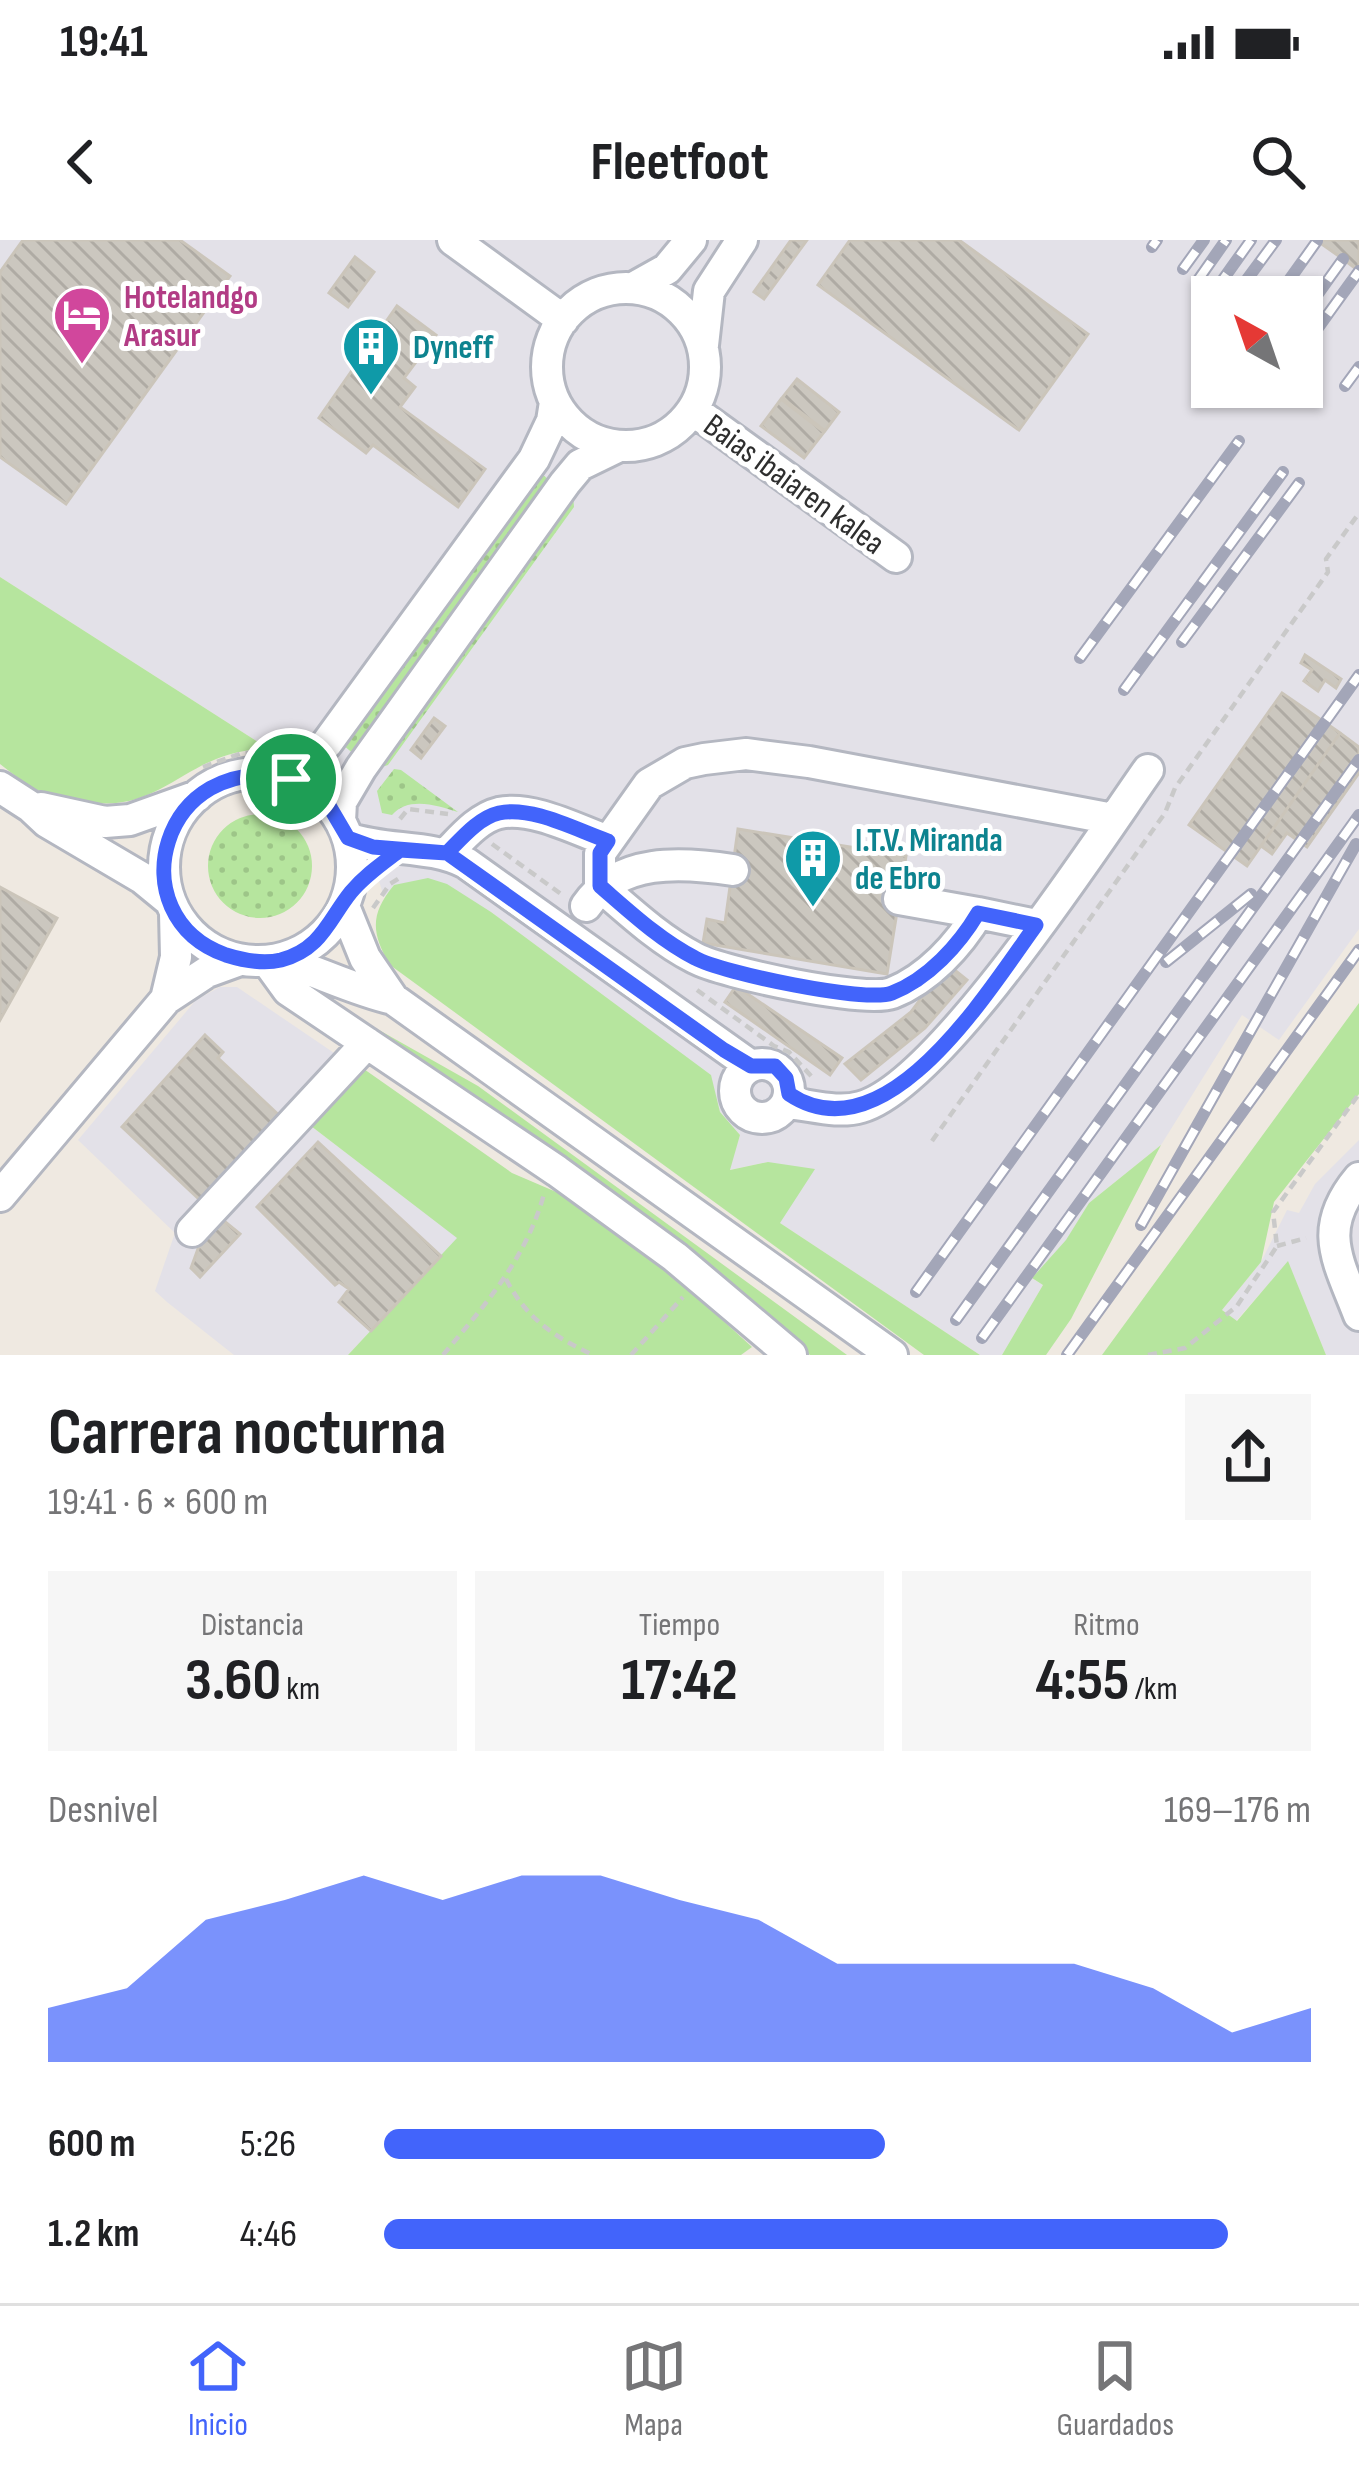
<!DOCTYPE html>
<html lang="es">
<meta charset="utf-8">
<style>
:root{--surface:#fff;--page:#f6f6f6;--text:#202124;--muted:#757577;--line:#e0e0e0;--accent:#4264fb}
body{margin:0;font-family:"Sofia Sans Condensed",sans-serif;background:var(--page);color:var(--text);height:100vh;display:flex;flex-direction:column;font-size:45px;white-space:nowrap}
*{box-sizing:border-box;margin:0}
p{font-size:39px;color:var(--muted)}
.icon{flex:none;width:66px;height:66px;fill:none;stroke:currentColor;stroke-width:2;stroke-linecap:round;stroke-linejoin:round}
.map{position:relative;height:1115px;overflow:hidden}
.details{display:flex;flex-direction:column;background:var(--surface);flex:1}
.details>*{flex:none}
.needle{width:78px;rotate:320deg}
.fabs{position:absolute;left:1191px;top:36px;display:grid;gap:24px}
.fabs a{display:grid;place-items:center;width:132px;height:132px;border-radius:0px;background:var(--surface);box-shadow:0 3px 9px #0004;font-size:60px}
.pin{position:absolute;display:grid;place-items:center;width:102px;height:102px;color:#fff;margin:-51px;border:6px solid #fff;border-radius:50%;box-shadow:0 3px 12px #0007}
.round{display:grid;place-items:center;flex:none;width:126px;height:126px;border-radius:0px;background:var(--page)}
.headline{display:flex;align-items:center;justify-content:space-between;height:204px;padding:0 48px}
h1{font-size:66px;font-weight:700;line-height:90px}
.stats{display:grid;grid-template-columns:repeat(3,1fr);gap:18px;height:204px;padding:12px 48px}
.stats div{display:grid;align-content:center;border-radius:0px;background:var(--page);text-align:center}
.stats b{font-size:60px;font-weight:700}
.stats small{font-size:33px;font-weight:400}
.stats p{font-size:33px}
.chart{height:336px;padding:24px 48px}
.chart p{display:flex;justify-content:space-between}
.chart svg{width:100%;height:216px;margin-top:12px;fill:var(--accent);opacity:.7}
ul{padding:0 48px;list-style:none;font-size:39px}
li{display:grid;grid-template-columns:192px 144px 1fr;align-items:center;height:90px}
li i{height:30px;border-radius:15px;background:var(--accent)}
.status{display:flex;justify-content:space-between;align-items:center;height:84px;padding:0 60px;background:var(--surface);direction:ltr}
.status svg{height:33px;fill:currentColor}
header{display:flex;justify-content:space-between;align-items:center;height:156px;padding:0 48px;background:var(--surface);font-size:54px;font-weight:700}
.tab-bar{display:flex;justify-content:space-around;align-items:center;height:168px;border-top:3px solid var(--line);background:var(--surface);font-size:33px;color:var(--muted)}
.tab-bar a{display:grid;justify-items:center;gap:6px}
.tab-bar .current{color:var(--accent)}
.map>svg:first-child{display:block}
.industrial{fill:#e3e1e8;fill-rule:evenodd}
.grass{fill:#b6e59e}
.garden{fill:url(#garden-dots)}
.building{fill:url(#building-back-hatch);stroke:#cbc5ba;stroke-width:3}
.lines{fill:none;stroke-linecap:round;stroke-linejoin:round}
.minor-casing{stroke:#b4b7c1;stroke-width:36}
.path{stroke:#c9c9c9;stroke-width:4.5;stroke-dasharray:9 6;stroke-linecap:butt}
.minor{stroke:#fff;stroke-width:30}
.rail-casing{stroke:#a3a6b8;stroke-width:12}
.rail{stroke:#fff;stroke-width:8;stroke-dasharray:22;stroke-linecap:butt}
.route-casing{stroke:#fff;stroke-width:24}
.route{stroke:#4264fb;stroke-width:15}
.labels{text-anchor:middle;stroke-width:10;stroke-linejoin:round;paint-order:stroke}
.hotel-label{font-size:33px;font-weight:bold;fill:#b23c85;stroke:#fff;text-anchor:start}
.culture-label{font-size:33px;font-weight:bold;fill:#0d838f;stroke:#fff;text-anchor:start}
.street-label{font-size:33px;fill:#2e2e2e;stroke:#fff}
</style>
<div class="status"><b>19:41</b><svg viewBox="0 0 49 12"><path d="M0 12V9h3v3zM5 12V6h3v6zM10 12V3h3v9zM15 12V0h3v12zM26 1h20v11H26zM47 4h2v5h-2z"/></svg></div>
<header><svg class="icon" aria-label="back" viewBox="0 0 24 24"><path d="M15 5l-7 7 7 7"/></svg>Fleetfoot<svg class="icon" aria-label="search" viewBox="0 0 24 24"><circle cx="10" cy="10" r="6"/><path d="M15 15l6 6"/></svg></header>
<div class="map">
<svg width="1359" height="1115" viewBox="0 0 1359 1115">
<defs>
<pattern id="garden-dots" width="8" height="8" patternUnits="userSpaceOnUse" patternTransform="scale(3)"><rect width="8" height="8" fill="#b6e59e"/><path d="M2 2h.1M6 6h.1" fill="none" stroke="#9dc588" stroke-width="1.8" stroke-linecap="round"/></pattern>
<pattern id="building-back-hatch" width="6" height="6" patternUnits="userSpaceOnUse" patternTransform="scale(3)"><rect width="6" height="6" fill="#cbc7bf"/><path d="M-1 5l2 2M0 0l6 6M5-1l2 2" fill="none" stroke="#afaba4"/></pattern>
</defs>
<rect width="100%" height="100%" fill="#efe9e1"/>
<path class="industrial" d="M0,0H1359V689L1279,800L1242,775L1161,905L1089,963L1066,1001L1033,1039L1043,1045L1002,1115H980L780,983L768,922L729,930L740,895L720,872L710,835L491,672L395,645L384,657L363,590L355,575L361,555L287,508L269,509L0,337ZM1212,57H1302V147H1212Z
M220,747H237L340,817L361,827L311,886L458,998L348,1115H234L167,1062L155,1051L175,993L78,900L196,760Z
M1359,900V1115H1326L1288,1022L1236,1081L1222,1070L1261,1022L1287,970L1299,973L1315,944Z"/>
<path class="grass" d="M0,337L269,509C180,508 162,586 67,557L64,563L27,545L0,524Z
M428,638L447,644L491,672L711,835L720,872L740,895L730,930L768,922L815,929L780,983L980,1115H924L390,725C371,693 370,674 394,645Z
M1359,763V854L1274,962L1261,1022L1222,1070L1237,1081L1288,1021L1326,1115H1102Z
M356,777L478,846L847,1115H810C668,991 511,884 356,777Z
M361,827L512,933L575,960L660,1023L752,1107L741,1115H348L457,998L311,886Z
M1161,905L1071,1079L1046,1115H1002L1043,1045L1032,1038L1066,1000L1089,963Z"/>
<path class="garden" d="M539,232L552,242L355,515L343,505Z
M573,256L574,267L388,525L376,529Z
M394,529L401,530L458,572C437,565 408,556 392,575L382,573L377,551Z
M208 626a52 52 0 1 1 104 0a52 52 0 1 1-104 0Z"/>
<path class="building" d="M23,0H180L230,36L66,264L0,217V32Z
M791,0H807L764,59L754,52Z
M850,0H959L1088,94L1019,190L818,45Z
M1316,0H1359V31L1343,19Z
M355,17L374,32L348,67L329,53Z
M397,66L436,95L404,138L415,147L400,167L485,229L458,267L373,205L366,213L319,178Z
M797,139L839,172L825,191L782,158Z
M781,159L824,192L804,218L761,186Z
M1305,415L1341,439L1336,448L1325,440L1318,451L1304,441L1312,430L1301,423Z
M1282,453L1340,493L1247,626L1189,585Z
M434,478L445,486L421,518L411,510Z
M1340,493L1359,507V533L1307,607L1287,593L1272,614L1261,606Z
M738,589L906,616L887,734L703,703L707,679L725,683Z
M0,647L57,678L0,780Z
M947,724L967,740L925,788L861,840L845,824L911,772Z
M736,746L842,818L830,835L725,762Z
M205,795L223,812L218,818L283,879L203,963L122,887Z
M318,902L441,1016L371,1091L339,1062L349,1049L339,1042L335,1045L257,967Z
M224,981L240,994L200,1037L191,1028L199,1006Z"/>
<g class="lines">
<g class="minor-casing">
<path id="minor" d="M453,0L563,80
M633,48L667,29L691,0
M547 127a79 79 0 1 1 158 0a79 79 0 1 1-158 0Z
M703,105L709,51L742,0
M693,170L896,317
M164 627a94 94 0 1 1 188 0a94 94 0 1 1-188 0Z
M291,539L327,503L534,219L552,181L555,162
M0,547L31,567L47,582L142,638L170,661
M41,568L105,582L130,580L197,556
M340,581L341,562L361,528L565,243L580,225L619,206
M348,598C387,612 429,604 466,623L751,826
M447,613C461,599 478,578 499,573C533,566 577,590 608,601
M600,646V613L649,544L685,523L704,519L746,514L809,522L1113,579
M600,646C630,672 660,700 695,718C723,733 865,763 892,753C928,739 959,705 978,673L899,659
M344,666L365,718L393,759
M586,666C619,618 681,622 733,630
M978,673L1036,685
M281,720C319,732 354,750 393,759L892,1115
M267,721L288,750L557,931L675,1017L791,1115
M166,759L176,717L175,673
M735 851a27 27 0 1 1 54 0a27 27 0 1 1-54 0Z
M787,863C811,865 837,874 861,867C940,845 1096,604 1148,530
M1359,938C1316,989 1338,1020 1359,1075
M0,956L166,759L207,732L240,720
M192,991L367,803"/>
</g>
<path class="path" d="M203,527L242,513L279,512
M400,579L408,569L448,574
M492,604L561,654
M373,668L390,644L401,637
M697,750L774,806L789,812L812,837
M932,901L1165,573L1175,548L1328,332L1326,319L1359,273
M1277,1006L1306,998
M506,1039C526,1078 554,1097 593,1115
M443,1115C485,1065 526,1019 544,954
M631,1115L683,1057
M1148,1115L1185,1108L1237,1066L1277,1006L1273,972L1359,854"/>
<use href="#minor" class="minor"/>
<g class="rail-casing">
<path id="rail" d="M1152,7L1157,0
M1183,29L1204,0
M1198,40L1226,0
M1214,52L1251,0
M1234,57L1276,0
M1277,57L1317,1
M1302,76L1343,19
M1302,110L1359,31
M1345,146L1359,127
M1182,402L1299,243
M1080,418L1239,201
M1124,450L1283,232
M1166,722L1251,654
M1141,985L1356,604
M916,1052L1359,435
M956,1080L1359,520
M982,1098L1359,575
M1067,1115L1359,710"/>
</g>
<use href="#rail" class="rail"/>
</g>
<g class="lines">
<g class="route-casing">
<path id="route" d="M291,539C161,509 116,676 226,715C242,720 264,724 281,720C322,709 329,679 351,652C365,635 383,623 400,610L447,613L724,810L751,826H775L786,838L789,854C886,919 988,751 1036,685L978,673C959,705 928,739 892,753C866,763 722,733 695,718C660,700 630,672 600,646V613L608,601C576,590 533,566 499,573C478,578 461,599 447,613L373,607L348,598L328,564L291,539"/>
</g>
<use href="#route" class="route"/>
</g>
<defs>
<g id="hotel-pin" transform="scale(3)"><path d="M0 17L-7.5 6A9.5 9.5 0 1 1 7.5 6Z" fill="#d1479c" stroke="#fff"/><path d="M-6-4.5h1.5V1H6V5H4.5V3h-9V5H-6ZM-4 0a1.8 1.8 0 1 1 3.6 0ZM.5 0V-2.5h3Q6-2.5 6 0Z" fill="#fff"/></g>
<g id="building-pin" transform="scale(3)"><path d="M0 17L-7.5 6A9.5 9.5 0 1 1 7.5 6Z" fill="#0f9aa8" stroke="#fff"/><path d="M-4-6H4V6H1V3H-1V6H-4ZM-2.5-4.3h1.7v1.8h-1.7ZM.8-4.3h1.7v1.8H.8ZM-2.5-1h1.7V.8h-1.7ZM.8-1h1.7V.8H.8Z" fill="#fff"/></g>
</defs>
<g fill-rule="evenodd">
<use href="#hotel-pin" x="82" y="75"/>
<use href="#building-pin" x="371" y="106"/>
<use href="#building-pin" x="813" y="618"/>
</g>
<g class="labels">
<g class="hotel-label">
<text x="124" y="68">Hotelandgo<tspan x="124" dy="38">Arasur</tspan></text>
</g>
<g class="culture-label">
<text x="413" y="118">Dyneff</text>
<text x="855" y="611">I.T.V. Miranda<tspan x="855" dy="38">de Ebro</tspan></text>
</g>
<g class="street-label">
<text transform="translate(795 243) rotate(36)" y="12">Baias ibaiaren kalea</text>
</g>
</g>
</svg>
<div class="fabs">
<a><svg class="needle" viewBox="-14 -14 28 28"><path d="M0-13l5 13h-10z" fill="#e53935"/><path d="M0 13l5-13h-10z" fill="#757577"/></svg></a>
</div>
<div class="pin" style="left:291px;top:539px;background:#1e9e55"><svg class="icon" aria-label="arrive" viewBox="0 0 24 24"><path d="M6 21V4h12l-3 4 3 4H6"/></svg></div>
</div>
<section class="details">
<div class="headline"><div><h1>Carrera nocturna</h1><p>19:41 · 6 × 600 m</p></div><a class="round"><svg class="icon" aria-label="share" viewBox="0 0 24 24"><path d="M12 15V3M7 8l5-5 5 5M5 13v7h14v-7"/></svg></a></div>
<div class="stats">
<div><p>Distancia</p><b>3.60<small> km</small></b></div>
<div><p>Tiempo</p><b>17:42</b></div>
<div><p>Ritmo</p><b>4:55<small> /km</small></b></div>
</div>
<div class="chart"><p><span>Desnivel</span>169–176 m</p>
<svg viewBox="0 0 160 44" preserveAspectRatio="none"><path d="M0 44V33L10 29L20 15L30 11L40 6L50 11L60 6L70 6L80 11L90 15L100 24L110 24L120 24L130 24L140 29L150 38L160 33V44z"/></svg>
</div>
<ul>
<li><b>600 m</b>5:26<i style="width:54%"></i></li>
<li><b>1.2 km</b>4:46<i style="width:91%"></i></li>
</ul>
</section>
<nav class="tab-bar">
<a class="current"><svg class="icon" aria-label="home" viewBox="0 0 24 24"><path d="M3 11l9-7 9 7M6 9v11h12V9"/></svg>Inicio</a>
<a><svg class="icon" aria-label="map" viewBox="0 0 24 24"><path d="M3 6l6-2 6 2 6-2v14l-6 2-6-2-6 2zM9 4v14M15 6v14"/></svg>Mapa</a>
<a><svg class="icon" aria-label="saved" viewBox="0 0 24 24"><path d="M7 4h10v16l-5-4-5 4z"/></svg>Guardados</a>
</nav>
